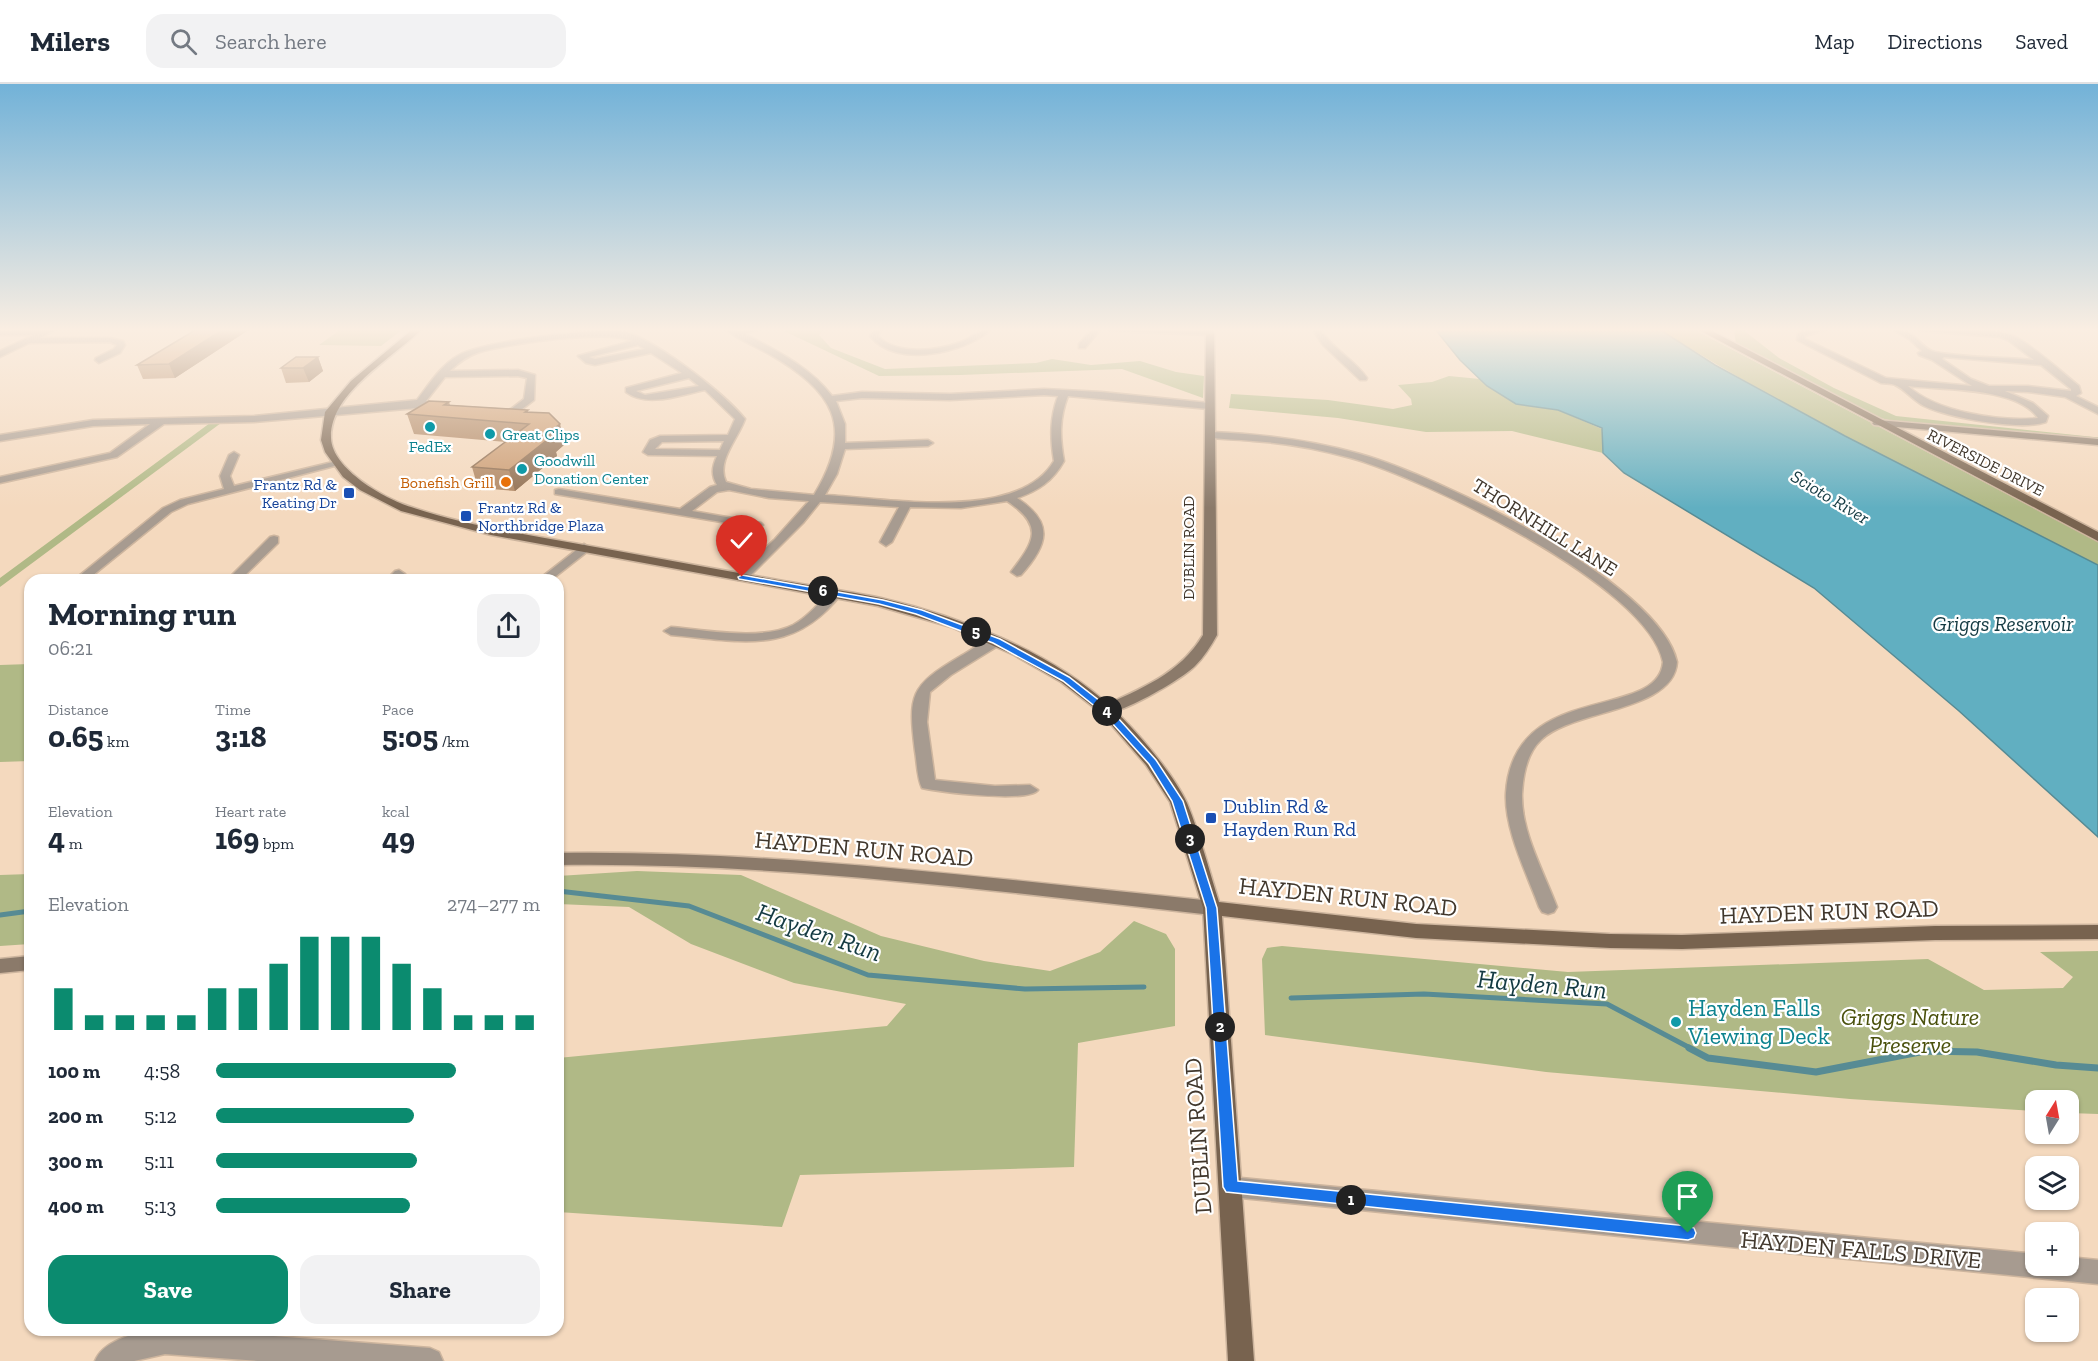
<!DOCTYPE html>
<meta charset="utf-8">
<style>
:root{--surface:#fff;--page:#f2f2f3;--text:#1f2937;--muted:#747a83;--line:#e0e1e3;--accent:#0b8b6f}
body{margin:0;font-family:"Zilla Slab",serif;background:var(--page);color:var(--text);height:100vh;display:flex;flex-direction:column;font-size:22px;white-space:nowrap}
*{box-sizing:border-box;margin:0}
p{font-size:20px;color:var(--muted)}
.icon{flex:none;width:33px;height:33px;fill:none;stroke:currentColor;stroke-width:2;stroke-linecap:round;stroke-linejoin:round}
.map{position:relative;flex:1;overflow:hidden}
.sheet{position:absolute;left:24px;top:490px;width:540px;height:762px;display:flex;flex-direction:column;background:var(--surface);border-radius:18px;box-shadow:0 2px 4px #0004}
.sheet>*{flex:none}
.needle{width:39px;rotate:11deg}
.buttons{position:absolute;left:2025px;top:1006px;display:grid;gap:12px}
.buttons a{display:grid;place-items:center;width:54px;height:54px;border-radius:12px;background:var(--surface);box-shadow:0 2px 4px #0004;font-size:30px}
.pin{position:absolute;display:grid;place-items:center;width:51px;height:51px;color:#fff;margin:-62px -26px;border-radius:50% 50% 50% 0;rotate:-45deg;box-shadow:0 0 6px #0007}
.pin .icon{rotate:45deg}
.km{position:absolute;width:30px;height:30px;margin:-15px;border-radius:50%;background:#222;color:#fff;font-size:16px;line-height:30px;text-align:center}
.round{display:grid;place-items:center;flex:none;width:63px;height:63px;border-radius:18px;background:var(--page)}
.overview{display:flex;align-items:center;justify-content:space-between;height:102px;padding:0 24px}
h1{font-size:33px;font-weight:700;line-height:45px}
.stats{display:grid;grid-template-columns:repeat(3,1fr);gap:9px;height:102px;padding:6px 24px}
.stats div{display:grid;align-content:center}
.stats b{font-size:30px;font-weight:700}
.stats small{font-size:16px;font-weight:400}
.stats p{font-size:16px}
.chart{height:168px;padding:12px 24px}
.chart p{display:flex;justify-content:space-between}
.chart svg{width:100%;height:108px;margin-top:6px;stroke:var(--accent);stroke-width:6}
.cta{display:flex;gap:12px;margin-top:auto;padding:12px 24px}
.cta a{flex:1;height:69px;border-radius:18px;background:var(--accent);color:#fff;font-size:24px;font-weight:700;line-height:69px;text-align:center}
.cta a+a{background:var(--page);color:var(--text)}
ul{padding:0 24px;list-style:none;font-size:20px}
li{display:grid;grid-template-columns:96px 72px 1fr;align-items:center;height:45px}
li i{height:15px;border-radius:8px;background:var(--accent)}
header{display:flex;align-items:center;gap:36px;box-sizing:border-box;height:84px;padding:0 30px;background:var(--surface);border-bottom:2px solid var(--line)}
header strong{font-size:28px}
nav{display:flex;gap:33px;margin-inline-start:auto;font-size:21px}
.search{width:420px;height:54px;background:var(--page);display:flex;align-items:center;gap:15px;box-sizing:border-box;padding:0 21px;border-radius:18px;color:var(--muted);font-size:22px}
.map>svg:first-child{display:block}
.green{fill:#b0b986}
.water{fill:#61afc1;stroke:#578b94;stroke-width:1.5}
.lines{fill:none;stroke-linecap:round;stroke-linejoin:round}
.stream-far1{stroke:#578b94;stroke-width:5}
.stream{stroke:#578b94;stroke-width:7}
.street-casing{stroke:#cdb59e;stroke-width:3}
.secondary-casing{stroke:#cdb59e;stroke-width:3}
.primary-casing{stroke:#cdb59e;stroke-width:3}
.street{fill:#a79b90;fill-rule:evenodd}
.secondary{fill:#8b7a6a;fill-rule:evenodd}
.primary{fill:#78634f;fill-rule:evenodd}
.wall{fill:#af8662}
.shaded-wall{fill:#8e6d50}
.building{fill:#cb9c72;stroke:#8e6d50;stroke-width:1.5}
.route{fill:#1a73e8;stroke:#fff;stroke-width:1.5}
.culture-dot{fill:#0f9aa8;stroke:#fff;stroke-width:2}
.food-dot{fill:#e8710a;stroke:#fff;stroke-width:2}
.transit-dot{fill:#1a4fb4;stroke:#fff;stroke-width:2}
.labels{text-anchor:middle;stroke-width:4.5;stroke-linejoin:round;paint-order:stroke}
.far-culture-label{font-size:16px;fill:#0d838f;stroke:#fff;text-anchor:start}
.far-street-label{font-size:16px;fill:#41372c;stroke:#fff}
.far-food-label{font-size:16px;fill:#c56008;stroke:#fff;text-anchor:end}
.far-transit-label{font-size:16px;fill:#164399;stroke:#fff;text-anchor:end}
.far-water-label{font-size:18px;font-style:italic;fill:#143a42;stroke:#fff}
.street-label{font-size:20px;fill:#41372c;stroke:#fff}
.transit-label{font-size:20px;fill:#164399;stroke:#fff;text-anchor:start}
.water-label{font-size:21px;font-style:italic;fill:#143a42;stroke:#fff}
.near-street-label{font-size:24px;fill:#41372c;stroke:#fff}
.near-culture-label{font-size:24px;fill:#0d838f;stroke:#fff;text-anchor:start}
.near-park-label{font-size:24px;font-style:italic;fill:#4a510c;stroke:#fff}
.near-water-label{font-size:26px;font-style:italic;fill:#143a42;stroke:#fff}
</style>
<header>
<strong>Milers</strong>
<div class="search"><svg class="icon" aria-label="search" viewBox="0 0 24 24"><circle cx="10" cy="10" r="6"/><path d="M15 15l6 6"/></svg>Search here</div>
<nav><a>Map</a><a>Directions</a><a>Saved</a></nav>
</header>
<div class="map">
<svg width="2098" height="1277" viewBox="0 0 2098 1277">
<rect width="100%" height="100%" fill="#f4d9be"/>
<path class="green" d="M341,245H403L381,262L319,261Z
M787,245H824L819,251L831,264L885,285L1036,279L1052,275L1091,281L1140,277L1176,288L1204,292L1203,314L1122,285L960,291L879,292L784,247Z
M1659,245H1693L2098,458V481C1950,406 1799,334 1659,245Z
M1734,245H1742L1779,274L1834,304L1896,332L2094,353H2098V356L1889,336L1876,333L1736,261Z
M1449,292L1480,295L1516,320L1558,326L1602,345L1603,369L1512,347L1426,348L1338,334L1229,324L1231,310L1328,316L1393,325L1412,321L1411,315L1398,301L1432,298Z
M210,339H221L0,503V494Z
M30,580V677L0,678V581Z
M637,787L741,791L881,852L984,877L1050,887L1100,868L1134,837L1166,850L1175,865V942L1078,959L1074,1083L800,1091L782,1143L558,1128V974L887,942L906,920L794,899L691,860L629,823L558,820V792Z
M30,790V860L0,862V791Z
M1282,862L1568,888L1928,875L1984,906L2063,904L2073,893L2040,868L2098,867V1030L2069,1029L2068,1017H2036L2035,1027L1850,1015L1546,988L1265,951L1262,875L1267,864Z"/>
<path class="water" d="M1435,245H1659L1715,281L1845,352L2098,481V753L1959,627L1814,504L1624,389L1603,369L1602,344L1558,326L1516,320L1487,302L1460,276Z"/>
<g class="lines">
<path class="stream-far1" d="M558,807L689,822L868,891L1025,905L1144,903
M0,831L30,827
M1291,914L1424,910L1607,920L1692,965"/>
<path class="stream" d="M1689,964L1708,974L1816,988L1925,967L1977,968L2056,981L2098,984"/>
<g class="street-casing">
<path id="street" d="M57,245L40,254H110L123,257L125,261L120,269L99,279L95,276L96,274L114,265L117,261L110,258L29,259L0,273V267L34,251H0V247Z
M725,245L739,247L761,245L745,250C777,267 810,283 832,312L862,308L950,310L1044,305L1101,308L1209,319L1214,322L1209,325L1068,312C1059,335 1060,354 1064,377C1053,397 1038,407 1017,414C1055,439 1048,461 1021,491L1017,492L1011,488C1034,458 1045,442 1007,417L961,424L910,423L892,458L886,462L880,458L899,423L820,418L803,439L746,496H738L736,493L738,490L775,455L809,417L769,414L729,406L717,408L692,427L761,439L763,441L757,444L555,410V406L559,405L680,425L710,403L717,401C711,391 712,383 717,372L648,371L643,368L650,356L660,352L728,351L735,335L705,306C680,311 647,324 626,308V304L682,289L651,269L595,281L586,279L578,272L632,257C607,245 505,260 477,269C466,273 458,279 450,287L518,286L535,291L534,316L517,329L497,333L492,330L511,325L524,315L527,294L518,292L445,293L426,317L434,320L429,323L254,338L164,340L117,373L0,399V393L110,369L150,340L93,342L0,357V351L93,336L254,332L417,316C430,299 441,281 459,271C481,258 601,242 626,248C658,258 724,309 745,335C738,355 716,377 726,398L751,405L814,411C856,342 833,307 769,270C755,262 737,255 725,245ZM638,261L645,265L595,275L589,273ZM689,294L699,302L645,311L636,307ZM1044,311L1058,312C1050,334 1050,353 1054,377C1018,439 885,414 825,411L837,390L845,365L928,362L933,359L928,356L845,359V340L836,317L862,314L950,316ZM724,357L720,366L655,365L662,358Z
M874,245H882L878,252C895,271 936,267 958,259C971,255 978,245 992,245C965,269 896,285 870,252Z
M1092,245H1101L1085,264H1079V260Z
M1107,245L1210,247L1214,249L1210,251L1111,247Z
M1312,245H1320C1332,265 1354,275 1367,294L1366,296H1360L1323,261Z
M1814,245H1829L1805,252V255L1886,294L1972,302L1932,276L1919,271L1918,269L1922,267L1909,255L1891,245C1917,245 1919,264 1935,268C1967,274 2001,273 2034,276L2008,256L2000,253L1920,247L1916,245C1941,245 1990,242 2013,252C2030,259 2063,289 2079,302L2081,309L2076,312L2098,323V330L2065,313L2028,308L2005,307L2033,319L2048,332L2046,338C2021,347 1949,334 1924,322C1914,317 1903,304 1895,301C1891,299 1885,300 1881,299L1797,256L1798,249ZM1944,273L2041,281L2071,305V307L2028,302H1989L1971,295L1942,275ZM1908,302C1943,306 2017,303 2038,334C2001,338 1936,328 1908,302Z
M1211,348C1261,350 1311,356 1360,370C1435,391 1660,498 1677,578C1674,628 1573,625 1541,656C1527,669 1523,691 1522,710C1521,748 1544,788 1557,823L1554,828L1548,830L1542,828L1539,823C1527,790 1504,745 1506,709C1513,595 1658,638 1663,578C1648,501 1423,394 1351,374C1319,365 1286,359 1253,357C1238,355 1222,356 1207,353L1206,351Z
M234,368L239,371L230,392L234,402L337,377L342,380L188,420L171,428L87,496H74L163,424L180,416L224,405L220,392L229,371Z
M274,452L278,453V459L240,496H227L270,453Z
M584,460L590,464L588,467L551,496H538Z
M399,486L405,490L399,496H386L395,487Z
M836,505L842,509C793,573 741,557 671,551L664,547L671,543C706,546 761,557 793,541C808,533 820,518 831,506Z
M996,553L1001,554L1003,557L1001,560L951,591L930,608L927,638L935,696L995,702L1030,701L1038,706C1028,719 940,708 922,704C917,694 917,678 915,667C908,611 910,602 959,573C971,567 983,556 996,553Z
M1231,1093L2036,1170V1182H2068V1173L2098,1176V1200L1231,1113L1223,1110L1219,1103L1223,1096Z
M152,1246H197L430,1264L439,1268L443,1277H258L165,1270L134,1277H95C103,1257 132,1250 152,1246Z"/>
</g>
<g class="secondary-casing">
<path id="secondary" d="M1206,245H1214L1217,551C1211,562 1204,573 1195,582C1182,595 1118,633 1101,629L1099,626L1101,623C1140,605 1180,590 1203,551Z
M1877,336L2098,355V361L1874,341L1872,339Z
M558,769C776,766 995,795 1212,817L1218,819L1221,824L1218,829L1212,831C995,807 776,778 558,781Z
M30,872V886L0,889V875Z"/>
</g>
<g class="primary-casing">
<path id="primary" d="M413,245H422C392,275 330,308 331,354C332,385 385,415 411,423C464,441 519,449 573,459C641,471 710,484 778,496C812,502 847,507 881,514C959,532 1052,568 1111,623C1136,646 1173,689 1187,719C1200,750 1209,786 1219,818L1416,840L1610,850L1682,851L1935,842L2098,841V855L1935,856L1682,865L1610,864L1416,854L1222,832L1254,1277H1228L1203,824L1170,718L1146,681L1101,629L1061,598L1014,571L951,543L878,522L491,451L401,427L360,406L343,393L325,368L321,356L325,328L351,297Z
M1697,245H1708L2098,448V457Z"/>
</g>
<use href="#street" class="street"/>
<use href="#secondary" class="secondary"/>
<use href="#primary" class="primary"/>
</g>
<path class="wall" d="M197,245H250L175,294L143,295L137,281Z
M318,273L323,287L309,298L286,299L281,284Z
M449,318L450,321L528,326V328L565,360L556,368L557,372L515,407L478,404L472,383L506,358L414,350L407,330Z"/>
<path class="shaded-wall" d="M224,245H250L175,294L169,280Z
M318,273L323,287L309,298L303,284Z
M560,340L565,360L556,368L557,372L515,407L509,386L545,351Z"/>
<path class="building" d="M197,245H224L169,280L137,281Z
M296,273H318L303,284H281Z
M429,317L449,318L444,321L528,326L525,328L549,329L560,340L545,351L552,352L509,386L472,383L529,340L407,330Z"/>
<linearGradient id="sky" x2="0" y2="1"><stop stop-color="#72b2d8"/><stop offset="0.58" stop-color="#faeee2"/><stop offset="1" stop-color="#faeee2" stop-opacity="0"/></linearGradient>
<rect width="2098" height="424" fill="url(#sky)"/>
<path class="route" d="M742,491L883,516L922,526L1000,555L1069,593L1109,624L1156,676L1183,717L1217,824L1238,1097L1688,1142L1694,1144L1696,1149L1694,1154L1688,1156L1226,1108L1223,1103L1206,824L1172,717L1149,680L1102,628L1063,597L993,559L916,530L879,520L739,495L738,493Z"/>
<g class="culture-dot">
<circle cx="430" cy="343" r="6"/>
<circle cx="490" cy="350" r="6"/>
<circle cx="522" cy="385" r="6"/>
<circle cx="1676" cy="938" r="6"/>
</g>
<circle class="food-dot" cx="506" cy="398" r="6"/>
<g class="transit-dot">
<rect x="343" y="403" width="12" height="12" rx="3"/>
<rect x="460" y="426" width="12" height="12" rx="3"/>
<rect x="1205" y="728" width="12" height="12" rx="3"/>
</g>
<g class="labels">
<g class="far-culture-label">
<text x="502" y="356">Great Clips</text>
<text x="430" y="368" text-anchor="middle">FedEx</text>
<text x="534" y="382">Goodwill<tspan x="534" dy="18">Donation Center</tspan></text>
</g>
<g class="far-street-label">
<text transform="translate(1986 378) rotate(27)" y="6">RIVERSIDE DRIVE</text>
<text transform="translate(1188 464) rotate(-90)" y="6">DUBLIN ROAD</text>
</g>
<g class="far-food-label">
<text x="494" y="404">Bonefish Grill</text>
</g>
<g class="far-transit-label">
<text x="337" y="406">Frantz Rd &amp;<tspan x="337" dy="18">Keating Dr</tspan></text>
<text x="478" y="429" text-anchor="start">Frantz Rd &amp;<tspan x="478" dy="18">Northbridge Plaza</tspan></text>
</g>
<g class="far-water-label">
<text transform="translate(1830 413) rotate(31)" y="6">Scioto River</text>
</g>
<g class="street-label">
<text transform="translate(1545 443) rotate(32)" y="7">THORNHILL LANE</text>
</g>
<g class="transit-label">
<text x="1223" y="729">Dublin Rd &amp;<tspan x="1223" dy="23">Hayden Run Rd</tspan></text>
</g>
<g class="water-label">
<text x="2003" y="547">Griggs Reservoir</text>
</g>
<g class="near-street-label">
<text transform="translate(864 765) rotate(5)" y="8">HAYDEN RUN ROAD</text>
<text transform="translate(1348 813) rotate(6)" y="8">HAYDEN RUN ROAD</text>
<text transform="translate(1829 828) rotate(-2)" y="8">HAYDEN RUN ROAD</text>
<text transform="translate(1198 1052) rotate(-94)" y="8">DUBLIN ROAD</text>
<text transform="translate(1861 1166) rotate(5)" y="8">HAYDEN FALLS DRIVE</text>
</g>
<g class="near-culture-label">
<text x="1688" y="932">Hayden Falls<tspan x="1688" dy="28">Viewing Deck</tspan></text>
</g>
<g class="near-park-label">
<text x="1910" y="941">Griggs Nature<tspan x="1910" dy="28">Preserve</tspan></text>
</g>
<g class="near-water-label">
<text transform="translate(819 848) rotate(19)" y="9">Hayden Run</text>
<text transform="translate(1542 900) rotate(5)" y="9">Hayden Run</text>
</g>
</g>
</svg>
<div class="buttons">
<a><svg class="needle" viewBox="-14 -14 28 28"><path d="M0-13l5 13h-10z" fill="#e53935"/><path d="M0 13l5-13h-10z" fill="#747a83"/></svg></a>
<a><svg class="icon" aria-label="layers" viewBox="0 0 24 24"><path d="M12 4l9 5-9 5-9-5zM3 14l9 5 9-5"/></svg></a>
<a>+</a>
<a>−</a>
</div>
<div class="pin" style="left:1688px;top:1149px;background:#1e9e55"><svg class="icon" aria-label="arrive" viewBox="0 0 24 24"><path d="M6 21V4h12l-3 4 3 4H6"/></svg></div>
<div class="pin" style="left:742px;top:493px;background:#d93025"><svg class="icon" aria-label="check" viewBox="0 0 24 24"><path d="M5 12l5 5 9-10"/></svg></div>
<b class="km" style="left:1351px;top:1116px">1</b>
<b class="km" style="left:1220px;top:943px">2</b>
<b class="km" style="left:1190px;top:755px">3</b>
<b class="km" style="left:1107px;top:627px">4</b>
<b class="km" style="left:976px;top:548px">5</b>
<b class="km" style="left:823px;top:507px">6</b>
<section class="sheet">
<div class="overview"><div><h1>Morning run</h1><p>06:21</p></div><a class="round"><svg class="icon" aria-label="share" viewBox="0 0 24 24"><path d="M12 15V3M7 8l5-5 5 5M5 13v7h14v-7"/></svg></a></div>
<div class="stats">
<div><p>Distance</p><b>0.65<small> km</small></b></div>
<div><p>Time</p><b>3:18</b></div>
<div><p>Pace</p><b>5:05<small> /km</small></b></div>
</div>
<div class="stats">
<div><p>Elevation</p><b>4<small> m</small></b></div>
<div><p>Heart rate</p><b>169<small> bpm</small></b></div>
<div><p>kcal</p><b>49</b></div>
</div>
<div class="chart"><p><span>Elevation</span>274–277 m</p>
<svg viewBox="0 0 160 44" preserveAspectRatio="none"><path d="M5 44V27M15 44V38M25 44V38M35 44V38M45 44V38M55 44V27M65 44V27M75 44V17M85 44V6M95 44V6M105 44V6M115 44V17M125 44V27M135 44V38M145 44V38M155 44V38"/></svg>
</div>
<ul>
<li><b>100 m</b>4:58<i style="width:74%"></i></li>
<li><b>200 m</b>5:12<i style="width:61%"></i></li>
<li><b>300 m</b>5:11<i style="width:62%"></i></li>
<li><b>400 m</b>5:13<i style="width:60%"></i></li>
</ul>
<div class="cta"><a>Save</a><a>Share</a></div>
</section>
</div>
